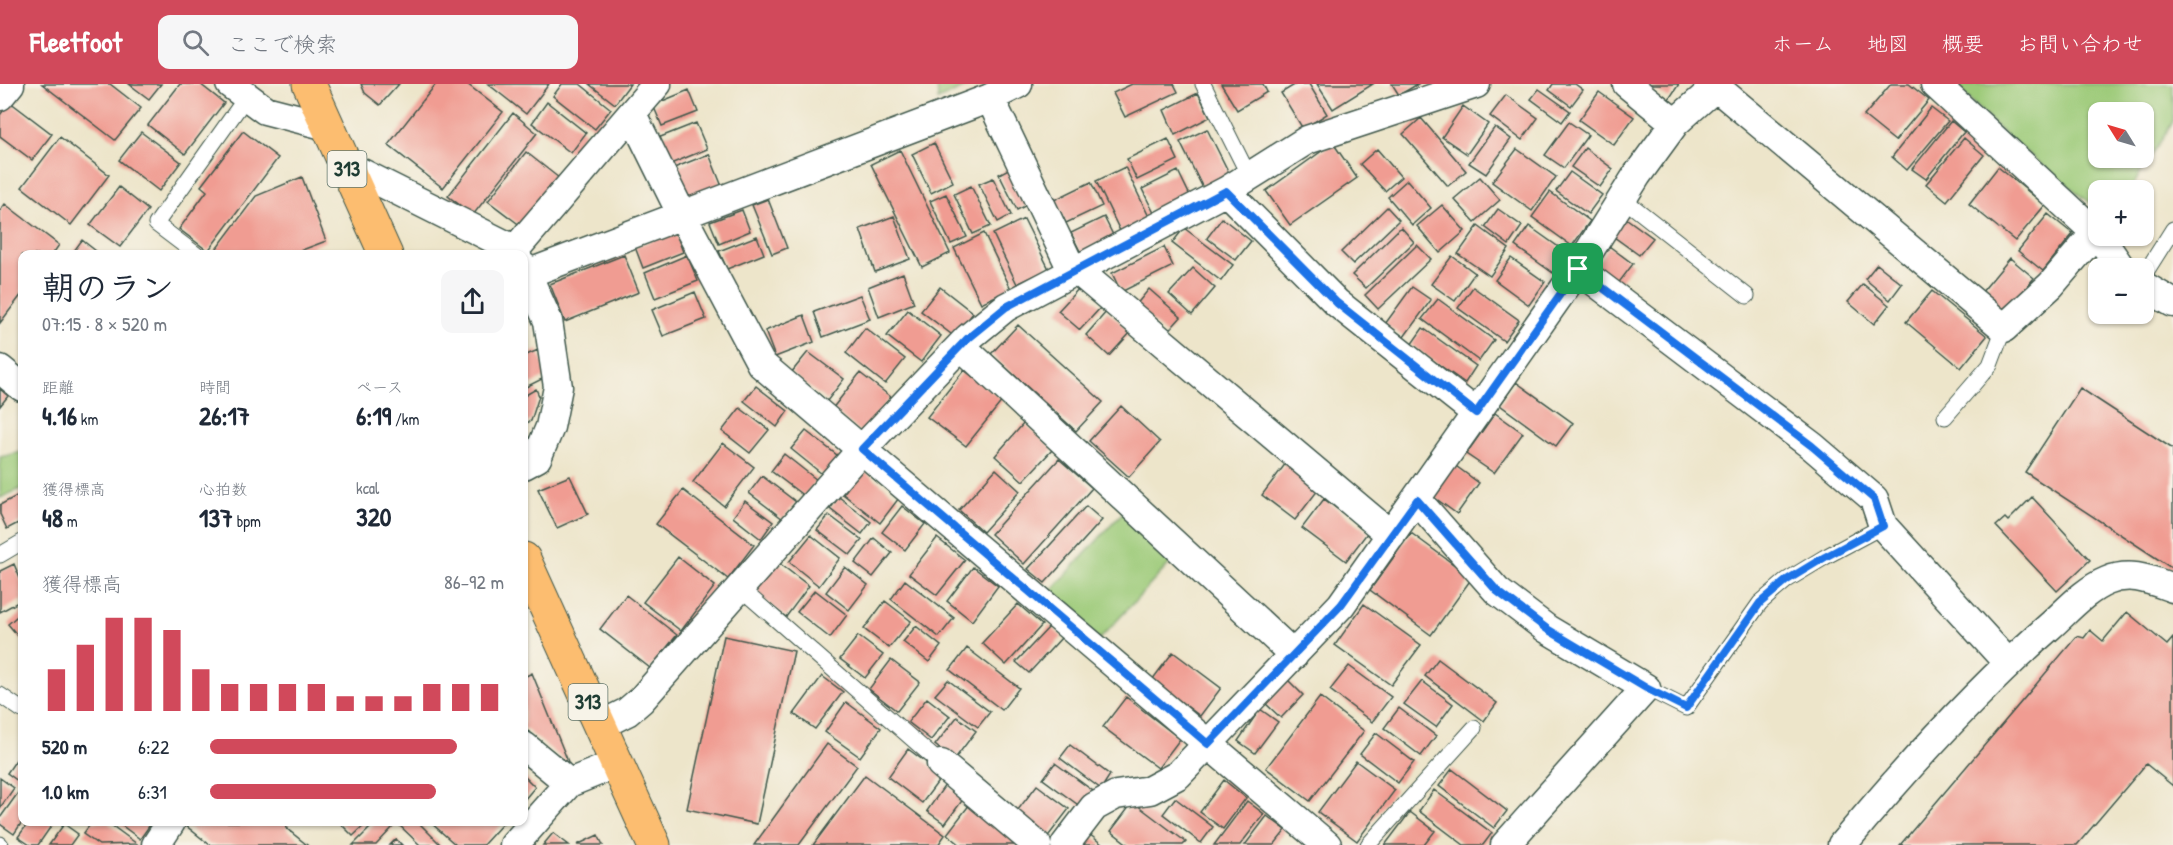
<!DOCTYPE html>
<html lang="ja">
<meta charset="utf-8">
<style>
:root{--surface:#fff;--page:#f6f6f7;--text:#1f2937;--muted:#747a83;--accent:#d1495b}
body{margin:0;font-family:"Patrick Hand","Klee One",sans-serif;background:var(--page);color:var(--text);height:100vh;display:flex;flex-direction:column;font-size:22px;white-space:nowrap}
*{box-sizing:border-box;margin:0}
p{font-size:20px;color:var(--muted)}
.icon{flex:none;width:33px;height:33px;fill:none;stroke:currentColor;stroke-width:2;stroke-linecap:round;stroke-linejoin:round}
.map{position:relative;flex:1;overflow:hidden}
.sheet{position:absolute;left:18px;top:166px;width:510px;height:576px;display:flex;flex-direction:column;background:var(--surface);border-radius:12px;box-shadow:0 2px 4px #0004}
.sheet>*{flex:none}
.needle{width:39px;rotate:307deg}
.buttons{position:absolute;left:2088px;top:18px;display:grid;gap:12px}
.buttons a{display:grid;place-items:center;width:66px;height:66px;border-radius:12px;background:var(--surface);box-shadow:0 2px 4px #0004;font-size:30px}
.pin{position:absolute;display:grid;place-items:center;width:51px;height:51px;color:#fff;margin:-26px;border-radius:12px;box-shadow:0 3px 9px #0006}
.round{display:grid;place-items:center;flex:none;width:63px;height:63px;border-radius:12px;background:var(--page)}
.headline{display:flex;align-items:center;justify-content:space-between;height:102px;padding:0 24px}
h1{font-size:33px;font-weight:700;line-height:45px}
.figures{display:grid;grid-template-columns:repeat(3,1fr);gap:9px;height:102px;padding:6px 24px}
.figures div{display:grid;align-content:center}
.figures b{font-size:26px;font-weight:700}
.figures small{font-size:16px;font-weight:400}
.figures p{font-size:16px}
.chart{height:168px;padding:12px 24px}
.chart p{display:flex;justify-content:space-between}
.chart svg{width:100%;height:108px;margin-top:6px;stroke:var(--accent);stroke-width:6}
ul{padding:0 24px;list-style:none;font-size:20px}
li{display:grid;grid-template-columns:96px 72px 1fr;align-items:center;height:45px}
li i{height:15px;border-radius:8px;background:var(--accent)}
header{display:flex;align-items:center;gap:36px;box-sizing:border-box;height:84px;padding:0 30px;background:var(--accent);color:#fff}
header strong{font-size:28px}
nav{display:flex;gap:33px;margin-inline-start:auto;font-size:21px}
.search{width:420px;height:54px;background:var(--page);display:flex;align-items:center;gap:15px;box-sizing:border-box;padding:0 21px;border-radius:12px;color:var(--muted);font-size:22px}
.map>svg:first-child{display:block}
.green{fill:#9cca78;stroke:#5e8456;stroke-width:1.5;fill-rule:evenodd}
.building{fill:#f09c92}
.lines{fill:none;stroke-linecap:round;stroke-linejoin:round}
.lane-casing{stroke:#3e564a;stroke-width:17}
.street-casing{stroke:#3e564a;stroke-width:31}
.primary-casing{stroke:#3e564a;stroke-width:35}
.lane{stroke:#fff;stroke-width:15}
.street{stroke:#fff;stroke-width:28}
.primary{stroke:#fcbd6f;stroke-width:33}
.route-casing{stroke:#fff;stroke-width:12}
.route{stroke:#1a73e8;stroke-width:8}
.labels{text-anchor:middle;stroke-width:5;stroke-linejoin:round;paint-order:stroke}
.shield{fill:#f7f3e8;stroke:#60746a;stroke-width:1.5}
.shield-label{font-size:21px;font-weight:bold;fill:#1f3d34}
</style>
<header>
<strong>Fleetfoot</strong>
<div class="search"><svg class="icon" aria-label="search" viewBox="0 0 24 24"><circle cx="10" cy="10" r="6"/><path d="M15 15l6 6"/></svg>ここで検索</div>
<nav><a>ホーム</a><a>地図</a><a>概要</a><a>お問い合わせ</a></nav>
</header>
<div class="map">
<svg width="2173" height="761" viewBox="0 0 2173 761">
<rect width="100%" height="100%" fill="#f7f3e8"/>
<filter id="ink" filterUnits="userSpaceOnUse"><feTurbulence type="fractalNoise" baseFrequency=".0167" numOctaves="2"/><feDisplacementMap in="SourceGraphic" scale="12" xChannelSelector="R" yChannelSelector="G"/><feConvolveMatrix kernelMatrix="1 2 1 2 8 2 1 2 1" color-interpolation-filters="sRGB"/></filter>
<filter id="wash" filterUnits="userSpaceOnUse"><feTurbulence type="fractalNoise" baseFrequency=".008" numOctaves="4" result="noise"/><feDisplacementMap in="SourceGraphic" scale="24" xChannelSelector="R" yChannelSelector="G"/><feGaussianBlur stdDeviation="1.35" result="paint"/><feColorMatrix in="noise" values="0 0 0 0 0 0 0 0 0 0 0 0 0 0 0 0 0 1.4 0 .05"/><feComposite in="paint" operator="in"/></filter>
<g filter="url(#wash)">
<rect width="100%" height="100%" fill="#ede5ca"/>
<path class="green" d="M937,0H971L938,16Z
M1954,0H2173V38L2130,106H2098V125L2007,53ZM2098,28H2144V74H2098Z
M22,368V404L0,414V373Z
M1123,428L1174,475L1099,556L1046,513Z"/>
<g id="blocks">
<path class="building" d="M42,0H110L141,24L115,56Z
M129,0H161L149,15Z
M180,0H200L224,19L185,70L148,41Z
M361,0H399L380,21L365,9Z
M436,0H467L503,28L443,104L388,61Z
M488,0H549L526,30Z
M562,0H580L611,25L595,45L553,12Z
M589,0H630L615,20Z
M1132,0H1174L1178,8L1125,33L1113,9Z
M1221,0H1263L1267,8L1237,26Z
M1296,0H1309L1327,30L1303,45L1281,9Z
M1317,0H1373L1333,25Z
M1392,0H1418L1399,11Z
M1553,0H1575L1583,6L1571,22L1549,6Z
M1648,0H1679L1669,15Z
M1891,0H1909L1929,16L1895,57L1864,32Z
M1539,5L1570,27L1562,38L1531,15Z
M689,6L698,28L662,42L653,21Z
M1599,8L1634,33L1614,61L1579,36Z
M1198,9L1210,33L1175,51L1164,26Z
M1506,11L1538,34L1522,56L1490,32Z
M10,18L52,50L32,76L0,52V31Z
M547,18L586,49L571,69L532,39Z
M1463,22L1488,40L1467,70L1442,53Z
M1931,24L1948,37L1907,86L1892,73Z
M513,29L537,49L473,131L448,112Z
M1421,34L1466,87L1448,102L1403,50Z
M1951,37L1964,48L1926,95L1912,85Z
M1569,38L1588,51L1564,84L1545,71Z
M696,39L707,65L668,81L658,54Z
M1495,43L1511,55L1486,90L1469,79Z
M1207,45L1231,93L1204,106L1180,58Z
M243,47L278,74L208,167L179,145L207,107L201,102Z
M141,48L181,78L159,107L119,76Z
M60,53L109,91L71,141L22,103Z
M1964,54L1984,71L1947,117L1926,100Z
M1168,55L1178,76L1137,96L1127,75Z
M934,59L953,98L931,109L912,70Z
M1333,59L1357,94L1290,141L1266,107Z
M1585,64L1613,85L1600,103L1571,83Z
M1377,65L1401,93L1385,107L1360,80Z
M1517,65L1556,93L1532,127L1492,98Z
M900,66L950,169L922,183L871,80Z
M526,68L559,94L521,142L488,117Z
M709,70L723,105L682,121L669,86Z
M1014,82L1031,119L1017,126L999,90Z
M1125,83L1152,139L1123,153L1096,97Z
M1998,83L2045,121L2015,157L1969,120Z
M1178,87L1192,116L1156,133L1142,105Z
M1570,88L1602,111L1588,130L1556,107Z
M302,93L326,157L289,171H218L214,168L256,112Z
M1480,93L1500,116L1475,138L1454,115Z
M993,94L1011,131L998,138L979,100Z
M1407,96L1431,124L1412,141L1388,113Z
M1091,98L1102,122L1066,139L1054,116Z
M971,102L991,142L973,150L954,110Z
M119,103L148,126L120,163L90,141Z
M1550,108L1590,137L1572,162L1532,133Z
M946,110L967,153L951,160L930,117Z
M768,115L787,164L772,170L752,121Z
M5,120L59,161L52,171H22V210L0,239V127Z
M1442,121L1465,147L1440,169L1417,142Z
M1387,123L1399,136L1353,180L1341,168Z
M1498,125L1522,142L1509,161L1485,143Z
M742,126L750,147L719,160L710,138Z
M2048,130L2073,150L2043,187L2018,167Z
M894,132L910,175L875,188L860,145Z
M1623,132L1653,154L1639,171L1610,150Z
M1104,133L1116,157L1083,173L1071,149Z
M1222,134L1251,157L1236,176L1207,154Z
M1024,135L1049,185L1017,200L993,150Z
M1478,142L1509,165L1490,192L1458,170Z
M1529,142L1567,169L1553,189L1515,162Z
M1401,143L1414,158L1366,204L1352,191Z
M1184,144L1233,181L1221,197L1172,159Z
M675,147L683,168L643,184L635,163Z
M984,149L1011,205L981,219L954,164Z
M757,152L764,170L727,185L719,167Z
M82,156L101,171H71Z
M1417,161L1431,175L1378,225L1365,211Z
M1609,162L1633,180L1617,201L1594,184Z
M1164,163L1173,182L1121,208L1112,189Z
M624,171L639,208L565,238L550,200Z
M687,171L698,197L655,214L645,189Z
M1452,172L1475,189L1455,217L1431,200Z
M1511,174L1545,198L1529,221L1495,196Z
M2010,174L2034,194L2005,229L1981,209Z
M1877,180L1902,200L1890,216L1865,195Z
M1193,184L1215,204L1192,231L1169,210Z
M903,189L914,219L879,233L868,203Z
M1863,200L1889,221L1874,240L1848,218Z
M940,203L973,229L955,253L921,227Z
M1080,203L1102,222L1080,246L1058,227Z
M1412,203L1431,216L1404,253L1385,240Z
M1473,203L1519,236L1504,257L1458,224Z
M1149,205L1181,233L1166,250L1135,222Z
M1932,207L1987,252L1961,284L1906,238Z
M695,208L706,235L663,252L652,226Z
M860,211L870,235L823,253L814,228Z
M1438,215L1494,256L1479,277L1422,235Z
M908,226L941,252L921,278L887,252Z
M1107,227L1131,248L1109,272L1086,251Z
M804,231L814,258L775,273L765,247Z
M1018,241L1103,318L1076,347L991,270Z
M865,244L905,275L885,300L846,269Z
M1423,244L1476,282L1465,299L1411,261Z
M538,266L548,292L524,304V272Z
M808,268L844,295L827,317L791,289Z
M964,286L1003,316L966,362L927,333Z
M860,289L891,313L862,349L832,325Z
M1516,298L1573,339L1556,362L1500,321Z
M756,302L788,327L777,343L744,317Z
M2080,304L2173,365V485L2025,388Z
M0,305L8,312L0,322Z
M536,305L539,312L531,337L524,340V312Z
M1121,322L1160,358L1129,393L1089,357Z
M740,324L769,346L750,369L722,347Z
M1495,329L1523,349L1494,389L1466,370Z
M1024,339L1053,365L1023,397L995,372Z
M806,347L842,375L827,394L791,365Z
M723,359L754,383L724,422L693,398Z
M784,370L817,396L804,412L771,387Z
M1059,375L1092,404L1024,480L991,450Z
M1289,375L1322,401L1295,436L1262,411Z
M1453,380L1479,399L1457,430L1431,411Z
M862,385L899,414L880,439L843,410Z
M996,385L1020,407L983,448L959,426Z
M570,392L588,430L557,444L538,405Z
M762,392L796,418L783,435L749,409Z
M683,406L754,461L728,495L656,440Z
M22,409V437L7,445L0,430V421Z
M839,413L871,438L862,450L830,425Z
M2032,413L2090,476L2057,507L1996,442L2005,434L2008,437Z
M1324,415L1368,448L1346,477L1302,444Z
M745,417L773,438L761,455L733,433Z
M902,422L925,440L905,466L882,448Z
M1086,422L1102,436L1045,499L1028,485Z
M829,431L862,456L850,471L817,446Z
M1411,449L1472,494L1431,551L1370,506Z
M811,451L840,474L819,502L789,478Z
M874,454L892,469L873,493L855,479Z
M937,454L965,476L937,511L909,490Z
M678,473L715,502L681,547L643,518Z
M775,476L809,502L786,533L751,506Z
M14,480L22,499V516L0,528V487Z
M845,483L868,501L849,526L826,508Z
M973,483L998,502L972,537L947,517Z
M905,496L954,534L939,553L891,515Z
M815,506L847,531L830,554L797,528Z
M626,511L677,551L650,584L600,545Z
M885,517L911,537L889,564L864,545Z
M1018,520L1042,541L1006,581L982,559Z
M1364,520L1421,561L1391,601L1335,561Z
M22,528V557L8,540Z
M2127,528L2167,561L2173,554V702L2146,680L2077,761H1900L2077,552L2084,554L2090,546L2103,557Z
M916,542L941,562L929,578L903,558Z
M1050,542L1062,553L1029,589L1016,578Z
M724,552L794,567L757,740L687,725Z
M858,552L883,571L865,594L840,575Z
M967,564L1019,604L1002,626L950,586Z
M1173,568L1221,604L1200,632L1152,596Z
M1438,575L1497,619L1484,637L1425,592Z
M891,576L920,598L897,627L869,605Z
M1349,582L1391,613L1372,638L1330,606Z
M532,589L569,680L524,644V593Z
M822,592L843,608L815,645L794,630Z
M948,596L990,628L978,643L935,611Z
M1288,596L1303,611L1281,634L1265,619Z
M1422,597L1453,620L1436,643L1404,620Z
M1126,613L1180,655L1158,684L1103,643Z
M1320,613L1364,647L1310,717L1266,684Z
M927,614L950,632L931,656L908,638Z
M846,618L881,644L860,673L825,648Z
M1399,624L1436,652L1421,672L1384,644Z
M1260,625L1278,638L1255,669L1238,657Z
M957,633L976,647L954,676L935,661Z
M1376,649L1414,678L1398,699L1360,670Z
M827,660L857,682L799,761H754Z
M1070,661L1110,691L1101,705L1060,674Z
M908,665L943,691L922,719L888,693Z
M22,667V700L7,689Z
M1356,677L1395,706L1357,757L1318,728Z
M1055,679L1093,707L1081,723L1043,695Z
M1452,685L1507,727L1494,744L1439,702Z
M865,691L945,751L938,761H813Z
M524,692L535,703L524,716Z
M0,694L14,704L0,724Z
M1224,696L1246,714L1223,745L1200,728Z
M945,701L964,714L945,740L927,727Z
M1037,701L1069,725L1046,755L1014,731Z
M20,706L22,707V738L14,750L0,740V734Z
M1434,706L1492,749L1483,761H1464L1419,727Z
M1175,714L1213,743L1201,759L1163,730Z
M1247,717L1264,730L1240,761H1214Z
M1133,718L1186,758L1183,761H1129L1111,747Z
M970,720L1024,761H961L947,750Z
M1410,728L1435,747L1424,761H1385Z
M1267,732L1286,746L1274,761H1245Z
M29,738H54L38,761H30L18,753Z
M92,738H107L137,760L99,761L83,750Z
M117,738H152L140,755Z
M187,738H290L286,744L307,761H210L185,741Z
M339,738H368L353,752Z
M376,738H391L394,742L376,761H353Z
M396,738H418L441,761H420Z
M430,738H504L483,761H456Z
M64,740L78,750L70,761H49Z
M553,749L569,761H543Z
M1089,750L1103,761H1081Z
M598,751L603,761H577Z
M396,755L402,761H390Z"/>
</g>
</g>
<g filter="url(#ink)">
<use href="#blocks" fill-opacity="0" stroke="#3e564a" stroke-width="1.5"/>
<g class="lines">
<g class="lane-casing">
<path id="lane" d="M1203,0L1249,92
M1622,114L1747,212
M197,171L156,140L247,12
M2144,191L2173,145
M1945,333L1990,281L2004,244
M0,471L22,458
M740,504L941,680
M1646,604L1686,624L1760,519L1787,496L1825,473L1883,442
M0,611L22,626
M0,760L1,761
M1368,761L1474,644"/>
</g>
<g class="street-casing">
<path id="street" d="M230,0L265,26L327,42
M1627,0L1675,39
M1935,0L2098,151
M1716,3L2004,244L2051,201L2096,148
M0,12L10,0
M990,14L1073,188
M632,30L682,131L761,280L1327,761
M346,81L506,161L517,171
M1226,107L1337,219L1476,329
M2099,152L2121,184
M513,168L657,0
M524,183L548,237L558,303L550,343L537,374L524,381
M1578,185L1812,362L1874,415L1883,442L2008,579
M1077,186L1391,451
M527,190L990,14L1018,0
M2144,202L2173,219
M961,262L1294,571
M0,285L22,303
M1417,416L1497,507L1547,545L1646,604L1505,761
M599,642L627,628L641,616L862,365L968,254L1006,223L1226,107L1307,56L1476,0
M524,662L569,699
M941,680L1037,761
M156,761L171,738
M514,761L569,699L616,680
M1065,761L1094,723L1116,711L1150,706L1178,691L1341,521L1578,185L1637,91L1675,39L1719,0
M1842,761C1906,684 1974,609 2050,542C2067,527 2085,506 2107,497C2131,487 2150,496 2173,504"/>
</g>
<g class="primary-casing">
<path id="primary" d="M309,0L386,171
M524,475L654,761"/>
</g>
<use href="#lane" class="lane"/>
<use href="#street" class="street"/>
<use href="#primary" class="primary"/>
</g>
</g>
<g class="lines" filter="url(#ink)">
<g class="route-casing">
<path id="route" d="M1226,107L1337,219L1476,329L1578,185L1812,362L1874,415L1883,442L1825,473L1787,496L1760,519L1686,624L1646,604L1547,545L1497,507L1417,416L1341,521L1208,660L862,365L968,254L1006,223Z"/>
</g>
<use href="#route" class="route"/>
</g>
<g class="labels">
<g class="shield">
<rect x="327.5" y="67" width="39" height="36" rx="4.5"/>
<rect x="568.5" y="600" width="39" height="36" rx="4.5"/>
</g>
<g class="shield-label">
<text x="347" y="92">313</text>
<text x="588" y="625">313</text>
</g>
</g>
</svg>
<div class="buttons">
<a><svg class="needle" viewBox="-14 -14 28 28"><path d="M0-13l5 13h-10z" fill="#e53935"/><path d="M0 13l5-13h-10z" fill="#747a83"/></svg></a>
<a>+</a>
<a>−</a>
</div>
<div class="pin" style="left:1578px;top:185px;background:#1e9e55"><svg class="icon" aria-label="arrive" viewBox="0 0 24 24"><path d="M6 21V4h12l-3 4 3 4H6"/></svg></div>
<section class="sheet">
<div class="headline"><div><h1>朝のラン</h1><p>07:15 · 8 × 520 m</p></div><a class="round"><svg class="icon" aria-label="share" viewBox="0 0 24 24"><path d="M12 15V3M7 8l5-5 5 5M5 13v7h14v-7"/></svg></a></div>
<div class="figures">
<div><p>距離</p><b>4.16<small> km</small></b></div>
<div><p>時間</p><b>26:17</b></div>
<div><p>ペース</p><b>6:19<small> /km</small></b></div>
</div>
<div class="figures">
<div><p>獲得標高</p><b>48<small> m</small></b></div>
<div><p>心拍数</p><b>137<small> bpm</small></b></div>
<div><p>kcal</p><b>320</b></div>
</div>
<div class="chart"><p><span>獲得標高</span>86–92 m</p>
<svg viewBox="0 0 160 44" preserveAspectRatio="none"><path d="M5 44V27M15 44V17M25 44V6M35 44V6M45 44V11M55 44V27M65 44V33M75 44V33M85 44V33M95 44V33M105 44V38M115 44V38M125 44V38M135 44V33M145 44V33M155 44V33"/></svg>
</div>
<ul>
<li><b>520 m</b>6:22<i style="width:84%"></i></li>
<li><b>1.0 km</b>6:31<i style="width:77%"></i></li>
</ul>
</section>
</div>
